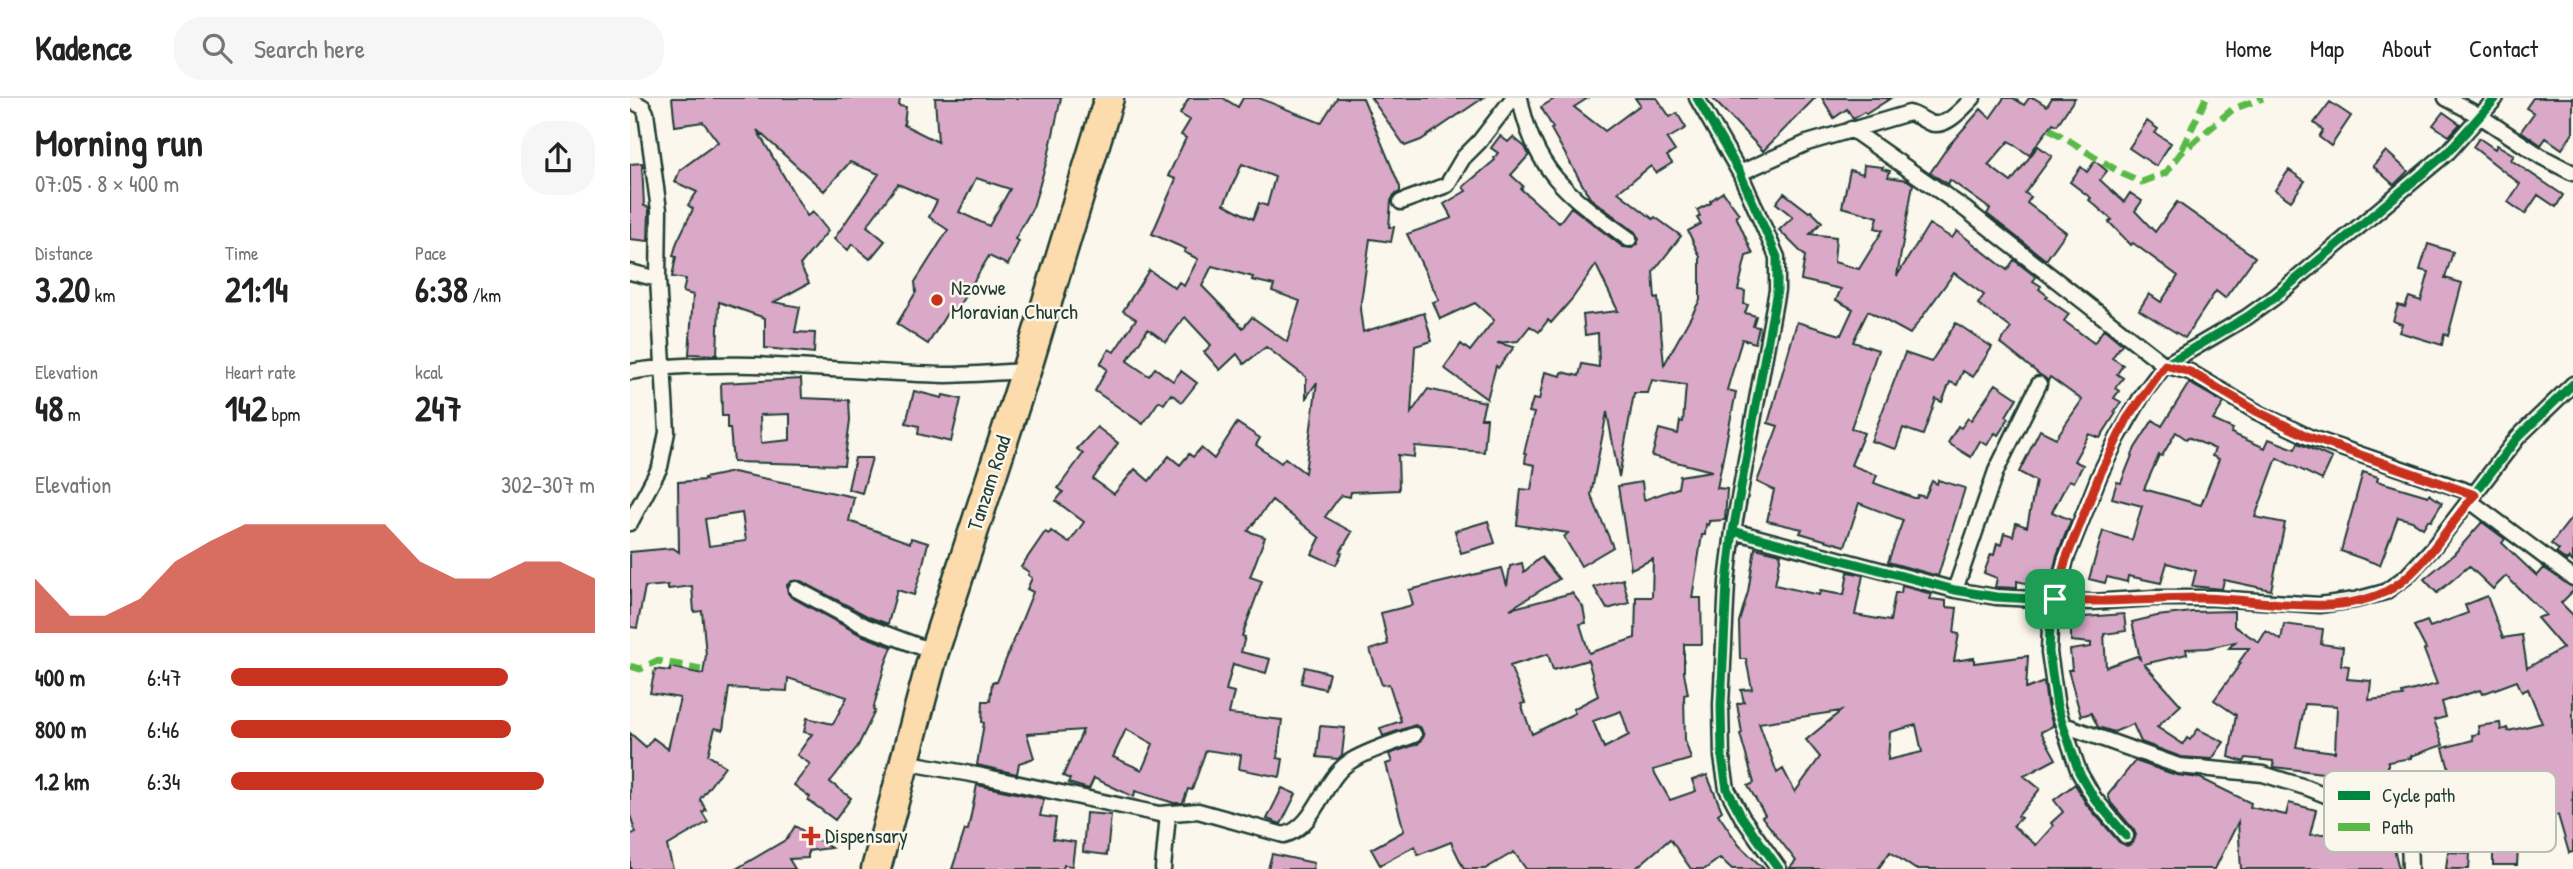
<!DOCTYPE html>
<meta charset="utf-8">
<style>
:root{--surface:#fff;--page:#f6f6f6;--text:#222;--muted:#767676;--line:#e0e0e0;--accent:#c8321e}
body{margin:0;font-family:"Patrick Hand",sans-serif;background:var(--page);color:var(--text);height:100vh;display:flex;flex-direction:column;font-size:26px;white-space:nowrap}
*{box-sizing:border-box;margin:0}
p{font-size:23px;color:var(--muted)}
.icon{flex:none;width:38px;height:38px;fill:none;stroke:currentColor;stroke-width:2;stroke-linecap:round;stroke-linejoin:round}
.map{position:relative;flex:1;overflow:hidden}
.sheet{display:flex;flex-direction:column;background:var(--surface);width:630px}
.sheet>*{flex:none}
.pin{position:absolute;display:grid;place-items:center;width:60px;height:60px;color:#fff;margin:-30px;border-radius:14px;box-shadow:0 4px 10px #0006}
.round{display:grid;place-items:center;flex:none;width:74px;height:74px;border-radius:28px;background:var(--page)}
.headline{display:flex;align-items:center;justify-content:space-between;height:119px;padding:0 35px}
h1{font-size:38px;font-weight:700;line-height:52px}
.metrics{display:grid;grid-template-columns:repeat(3,1fr);gap:10px;height:119px;padding:7px 35px}
.metrics div{display:grid;align-content:center}
.metrics b{font-size:35px;font-weight:700}
.metrics small{font-size:19px;font-weight:400}
.metrics p{font-size:19px}
.chart{height:196px;padding:14px 35px}
.chart p{display:flex;justify-content:space-between}
.chart svg{width:100%;height:126px;margin-top:7px;fill:var(--accent);opacity:.7}
ul{padding:0 35px;list-style:none;font-size:23px}
li{display:grid;grid-template-columns:112px 84px 1fr;align-items:center;height:52px}
li i{height:18px;border-radius:9px;background:var(--accent)}
header{display:flex;align-items:center;gap:42px;box-sizing:border-box;height:98px;padding:0 35px;background:var(--surface);border-bottom:2px solid var(--line)}
header strong{font-size:33px}
nav{display:flex;gap:38px;margin-inline-start:auto;font-size:24px}
.search{width:490px;height:63px;background:var(--page);display:flex;align-items:center;gap:18px;box-sizing:border-box;padding:0 24px;border-radius:28px;color:var(--muted);font-size:26px}
main{display:flex;flex:1;min-height:0}
.map>svg:first-child{display:block}
.building{fill:#daa9c8;stroke:#1f3d34;stroke-width:2;fill-rule:evenodd}
.lines{fill:none;stroke-linecap:round;stroke-linejoin:round}
.street-casing{stroke:#1f3d34;stroke-width:19}
.highway-casing{stroke:#1f3d34;stroke-width:33}
.street{stroke:#fbf7ec;stroke-width:14}
.highway{stroke:#fcdcac;stroke-width:28}
.quiet{stroke:#58b947;stroke-width:7;stroke-dasharray:14 7;stroke-linecap:butt}
.cycleway-casing{stroke:#fbf7ec;stroke-width:13}
.cycleway{stroke:#00873e;stroke-width:9}
.route-casing{stroke:#fff;stroke-width:14}
.route{stroke:#c8321e;stroke-width:9}
.poi-dot{fill:#c8321e;stroke:#fbf7ec;stroke-width:2.5}
.labels{text-anchor:middle;stroke-width:5;stroke-linejoin:round;paint-order:stroke}
.poi-label{font-size:21px;fill:#1f3d34;stroke:#fbf7ec;text-anchor:start}
.street-label{font-size:21px;fill:#1f3d34;stroke:#fbf7ec}
.key{fill:#fbf7ec;stroke:#b9bfb5;stroke-width:2}
.key-label{font-size:19px;fill:#1f3d34}
</style>
<header>
<strong>Kadence</strong>
<div class="search"><svg class="icon" aria-label="search" viewBox="0 0 24 24"><circle cx="10" cy="10" r="6"/><path d="M15 15l6 6"/></svg>Search here</div>
<nav><a>Home</a><a>Map</a><a>About</a><a>Contact</a></nav>
</header>
<main>
<section class="sheet">
<div class="headline"><div><h1>Morning run</h1><p>07:05 · 8 × 400 m</p></div><a class="round"><svg class="icon" aria-label="share" viewBox="0 0 24 24"><path d="M12 15V3M7 8l5-5 5 5M5 13v7h14v-7"/></svg></a></div>
<div class="metrics">
<div><p>Distance</p><b>3.20<small> km</small></b></div>
<div><p>Time</p><b>21:14</b></div>
<div><p>Pace</p><b>6:38<small> /km</small></b></div>
</div>
<div class="metrics">
<div><p>Elevation</p><b>48<small> m</small></b></div>
<div><p>Heart rate</p><b>142<small> bpm</small></b></div>
<div><p>kcal</p><b>247</b></div>
</div>
<div class="chart"><p><span>Elevation</span>302–307 m</p>
<svg viewBox="0 0 160 44" preserveAspectRatio="none"><path d="M0 44V25L10 38L20 38L30 32L40 19L50 12L60 6L70 6L80 6L90 6L100 6L110 19L120 25L130 25L140 19L150 19L160 25V44z"/></svg>
</div>
<ul>
<li><b>400 m</b>6:47<i style="width:76%"></i></li>
<li><b>800 m</b>6:46<i style="width:77%"></i></li>
<li><b>1.2 km</b>6:34<i style="width:86%"></i></li>
</ul>
</section>
<div class="map">
<svg width="1943" height="771" viewBox="0 0 1943 771">
<rect width="100%" height="100%" fill="#fbf7ec"/>
<filter id="ink" filterUnits="userSpaceOnUse"><feTurbulence type="fractalNoise" baseFrequency=".0143" numOctaves="2"/><feDisplacementMap in="SourceGraphic" scale="14" xChannelSelector="R" yChannelSelector="G"/><feConvolveMatrix kernelMatrix="1 2 1 2 8 2 1 2 1" color-interpolation-filters="sRGB"/></filter>
<g filter="url(#ink)">
<path class="building" d="M42,0H270L269,8L276,9L274,27L308,44L305,0H431L418,59L403,109L385,141L389,143L378,167L359,158L327,211L319,212L298,246L267,226L286,194L285,184L318,132L299,119L307,103L268,86L237,128L255,143L240,161L222,146L218,152L204,141L249,76L220,64L194,93L127,32L177,118L183,114L198,133L170,167L179,185L144,204L170,209L165,234L185,235L184,255L135,250V220L89,204L87,257L59,256L63,197L53,194L56,181L42,179L46,159L43,158L47,144L63,111L58,107L67,94L45,84L50,72L88,44L73,24L45,28ZM346,80L380,91L359,128L329,114Z
M559,0H593L608,9L613,0H629L691,25L707,0H733L770,89V94L764,97L761,103L759,129H764L761,144L740,141L730,211L733,234L794,215L802,243L785,248L781,315L798,291L855,304L851,320H857L854,354L785,348L784,359L768,357L769,392L721,394L720,399L711,397L695,419L722,434L710,454L712,455L706,467L682,456L690,440L642,402L618,433L635,439L620,479L632,483L612,538L615,539L611,554L640,561L636,575L603,566L596,592L604,594L599,616L652,622L647,660L653,661L650,679L609,671L611,657L576,652L562,692L558,691L553,705H544L505,693L504,699L464,680L459,691L438,685L440,681L433,678L453,632L397,636L404,660L389,665L387,676L347,667L354,625L352,624L353,603H360L362,584H367L403,494L397,491L402,480L398,477L399,474L391,469L415,434L419,436L421,433L439,445L454,424L426,403L433,394L428,390L453,356L447,351L467,329L488,345L463,381L484,396L505,371L519,383L539,358L550,367L559,356L563,359L571,350L584,361L607,325L630,340L626,347L651,365L655,360L675,375L687,284L676,300V279L636,249L614,266L607,256L590,272L574,254L581,247L555,219L536,244L518,231L497,263L519,278L525,270L543,283L551,273L567,285L552,304L541,296L534,306L529,303L513,326L465,293L477,271L470,266L479,251L484,254L506,221L493,213L519,172L545,190L549,184L554,188L568,161L554,154L556,151L522,136L546,81L538,78L556,40L551,37L560,22L550,16ZM612,66L645,79L637,108L629,105L623,121L594,106ZM582,168L623,179L622,182L644,187L642,193L670,203L657,244L622,219L613,230L572,188ZM496,631L523,646L512,672L483,659Z
M741,0H853L791,42L775,48Z
M926,0H958L944,9L975,33L1010,7L1005,0H1027L1040,19L1047,15L1056,30L1037,41L1045,53L1037,58L1042,65L1026,75L1021,68L988,94L1023,121L1025,119L1051,138L1023,174L1025,201L1028,200L1034,267L1070,202V159L1058,133L1071,126L1067,120L1070,118L1067,112L1081,105L1080,103L1093,94L1109,116L1106,118L1123,156L1116,158L1108,192L1115,193L1114,206L1118,207L1115,215L1126,218L1123,228L1129,229L1125,245L1112,241L1097,292L1106,294L1087,390L1097,391L1095,422L1079,423V427L1076,426L1075,437H1072L1062,500H1071L1072,546H1054V575L1058,596L1054,597L1055,642L1061,661L1023,672L1040,702L1066,693L1062,682L1077,677L1092,713L1088,716L1109,747L1134,771H1102L1090,760L1075,771H1061L1040,741L1005,771H896L884,754L855,771H834L821,744L788,757L785,748L750,767L741,751L774,733L756,666L762,664L759,656L788,646L794,638L791,630L785,627L753,638L750,630L771,623L759,586L752,587L740,552L758,546L751,515L783,507L779,492L872,470L877,488L880,468L892,465L894,474L911,459L929,481L880,511L942,495L953,509L956,525L950,526L959,555L1005,540L1006,499H1022L1023,461L1001,471L988,388L1012,384L1014,402L1048,390L1050,378L1082,373L1022,358L1029,331L1048,336L1050,323L1053,324L1056,287L1022,282L1018,295H1004L989,379L977,314L961,397L983,449L951,468L934,439L938,435L887,427L891,391L901,392L905,367L895,365L896,356L894,355L904,315L899,314L903,301L909,302L915,274L931,278L932,274L949,278L952,266L969,269L968,235L955,237L953,217L988,213L966,167L942,201L921,225L918,222L909,234L900,228L888,243L867,245L884,249L868,270L866,268L857,301L814,270L831,246L840,253L864,222L845,205L810,221L803,204L809,202L777,136L822,120L814,106L836,93L833,89L865,62L864,60L868,55L861,50L870,38L878,44L883,39L895,49L899,57L881,77L893,88L891,91L929,125L941,109L993,149L1002,150L1007,146L1009,141L1005,134L960,100L921,31L923,30L911,9ZM918,556L923,572L958,562L968,598L943,611L945,615L902,636L891,606L895,605L880,568ZM991,613L999,637L974,650L963,623Z
M1082,0H1185L1133,53Z
M1192,0H1261L1236,16L1234,14L1223,21L1217,11L1204,20Z
M1374,0H1383L1394,7L1399,0H1404L1417,8L1422,0H1445L1427,27L1423,25L1399,57L1379,43L1358,67L1381,84L1408,48L1422,58L1395,95L1401,99L1397,105L1436,134L1416,162L1357,116L1360,111L1320,82L1318,86L1300,75L1319,47L1351,11L1360,20Z
M1903,0H1943V35L1932,51L1916,40L1911,47L1891,33L1904,15L1896,10Z
M1700,4L1721,18L1701,48L1689,39L1693,32L1684,25Z
M1813,14L1830,26L1819,38L1803,27Z
M1517,23L1528,31L1525,35L1541,45L1526,68L1499,50Z
M1849,40L1865,51L1867,47L1884,57L1881,62L1933,97L1926,109L1908,97L1895,116L1878,104L1890,86L1843,49Z
M1756,53L1778,73L1764,87L1743,68Z
M1465,63L1477,73L1470,82L1494,104L1500,95L1512,103L1505,113L1525,134L1547,104L1625,159L1595,200L1586,193L1555,240L1509,212L1519,196L1531,204L1548,178L1503,145L1501,147L1479,124L1482,122L1459,102L1461,100L1440,84L1451,69L1457,74Z
M12,65L14,108L19,109V113L18,143L0,141V66Z
M1234,67L1253,69L1252,71L1260,73L1258,79L1277,82L1283,86L1267,178L1299,126L1322,140L1327,133L1377,172L1384,162L1406,179L1403,183L1411,188L1409,191L1418,198L1416,200L1439,216L1434,223L1464,245L1474,231L1492,246L1482,260L1493,267L1487,276L1493,280L1485,290L1489,293L1484,300L1491,304L1484,314L1486,315L1470,340L1459,336L1444,363L1453,367L1444,384L1439,382L1422,414L1441,422L1427,457L1419,491L1387,483V490L1365,489L1367,480L1354,475L1361,456L1364,457L1367,445L1371,447L1374,435L1383,438L1386,425L1397,429L1406,383L1389,374L1410,332L1426,340L1452,302L1420,279L1418,283L1409,276L1370,245L1381,230L1348,206L1354,197L1324,175L1280,236L1238,213L1223,244L1248,252L1221,330L1234,335L1221,367L1247,377L1244,385L1284,400H1287L1288,397L1295,399L1302,383L1307,386L1308,382L1335,390L1308,478L1258,464L1273,422L1229,405L1215,448L1170,435L1172,431L1137,423L1144,392L1127,384L1148,328L1138,325L1167,224L1211,237L1223,211L1206,202L1211,191L1171,182L1175,158L1149,132L1163,119L1146,105L1154,95L1179,114L1181,113L1192,124L1180,136L1206,139L1204,164L1229,171L1253,132L1245,130L1248,119L1212,109L1220,72L1233,76Z
M1659,72L1675,83L1661,103L1645,92Z
M1798,146L1823,154L1815,180L1832,185L1818,238L1814,236L1812,247L1769,234L1772,226L1763,223L1768,207L1775,209L1779,199L1791,203L1799,174L1790,172Z
M1326,225L1362,249L1343,279L1333,273L1327,287L1320,284L1312,304L1306,301L1293,337L1273,330L1266,351L1241,343L1275,255L1301,264Z
M171,281L172,300L219,302L220,322L214,367L103,364L100,330H97V318H92L91,285ZM160,316V342L131,345L130,317Z
M1559,285L1594,305L1583,322L1603,331L1601,335L1635,350L1639,341L1665,351L1668,345L1702,360L1692,382L1647,360L1625,419L1655,425L1641,492L1594,482L1592,491L1562,488L1566,473L1537,465L1531,485L1498,478L1497,484L1477,479L1475,485L1459,481L1473,433L1502,442L1512,408L1482,400L1487,384L1491,385L1505,350L1523,322L1532,328ZM1546,334L1556,341L1558,339L1585,351L1582,358L1589,361L1571,407L1514,391L1529,357L1532,358Z
M1366,286L1387,300L1376,318L1379,320L1368,337L1365,335L1357,347L1350,343L1341,359L1318,345L1328,328L1331,330L1338,320L1341,322Z
M284,293L312,300L313,297L331,301L321,344L288,336L289,328L276,325Z
M225,360H242L232,395L218,391Z
M103,374L224,399L219,423L280,445L281,440L298,445L291,474L284,497L267,492L258,526L239,519L171,483H162L157,487L158,495L161,499L231,537L262,549L254,570L243,612L245,613L228,648L200,684L221,700L205,722L178,702L180,699L164,687L180,666L167,657L182,636L174,634L177,620L203,626L217,599L158,580L157,593L99,590L93,632L85,630L78,657L95,668L70,701L76,712L72,714L78,724L37,748L43,771H0V736L6,735L0,717V635L16,649L23,640L38,651L50,600L20,595L25,571L40,573V569L73,576L76,557L72,513L64,514L62,488L38,491V487L15,489L7,530L0,529V454L43,450L49,454L48,384L75,382L74,380ZM112,415L116,443L79,448L75,421Z
M1733,374L1748,379L1747,383L1798,398L1799,396L1812,405L1801,423L1798,422L1793,430L1782,423L1768,419L1750,467L1711,453Z
M1943,418V464L1939,460L1937,463L1926,455L1929,452L1921,446Z
M858,423L865,445L831,455L825,433Z
M1852,424L1875,441L1872,445L1907,478L1914,470L1943,489V493L1931,505L1943,517V754L1939,755L1928,717L1880,721V724L1843,728L1832,679L1822,682L1813,650L1843,642L1842,637L1849,636L1848,628L1870,625L1871,632L1877,630L1878,633L1912,625L1898,591L1892,594L1887,583L1852,596L1850,592L1812,604L1816,619L1804,622L1813,647L1781,658V660L1758,664V684L1708,683V677L1644,669L1643,663L1616,660L1614,664L1599,659L1606,617L1584,602L1611,565L1609,564L1619,550H1599L1605,544L1578,550L1556,551L1557,556L1514,566L1551,607L1527,629L1553,646L1557,640L1560,642L1568,631L1594,644L1582,661L1551,659L1511,644L1503,626L1484,634L1468,629L1461,615L1451,618L1438,572H1442L1440,552L1461,549V545L1441,543V520L1494,516L1496,533L1474,536L1476,569L1507,558L1510,561L1502,524L1527,518L1562,514L1604,513V528L1629,544L1636,533L1651,542L1654,526L1693,531L1691,546L1713,549L1711,567L1719,568L1717,581L1741,583L1739,602L1773,598L1772,595L1807,586L1794,552L1796,551L1784,528L1797,523L1800,529L1838,515L1835,507L1857,498L1873,540L1892,537L1897,570L1933,550L1907,520L1916,517L1876,478L1863,491L1839,468L1807,495L1794,481L1824,456ZM1675,606L1707,608L1705,654L1666,649Z
M1125,450L1151,456L1145,487L1189,497L1190,493L1214,497L1218,474L1233,477L1225,517L1260,523L1265,495H1271L1272,488L1302,496L1300,501L1316,503V509L1327,510L1324,535L1329,536L1324,563L1344,560V565L1398,558L1396,591L1414,584L1417,607L1423,628L1411,634L1426,661L1394,678L1410,691L1388,718L1391,720L1383,728L1406,747L1423,728L1421,725L1433,714L1424,702L1445,686L1456,706L1489,744L1497,748L1503,745L1506,737L1504,732L1481,705L1478,697L1505,663L1546,677L1570,680L1621,705L1620,709L1656,717L1659,705L1686,712L1680,737L1730,733L1731,744L1749,743V750L1764,751L1769,771H1611L1608,724L1585,771H1285L1260,754L1248,771H1159L1166,763L1132,719L1135,717L1118,688L1124,685L1110,636L1112,635L1107,606L1114,604L1111,592L1122,591L1116,561H1110L1109,524L1118,494ZM1211,613L1176,642L1190,659L1165,694L1153,671L1147,675L1129,625ZM1286,627L1292,654L1258,662L1260,634Z
M993,481L999,505L977,511L964,489Z
M675,569L699,575L695,591L671,585Z
M690,628L715,630L712,657L708,661L687,659Z
M347,687L414,701L410,718L426,720L423,741L445,744L442,768L434,767L433,771H322L335,732H338Z
M652,690L666,696L651,726L637,721Z
M456,715L481,717L477,757L453,754Z
M165,728L201,750L178,753V760L159,761L165,771H106L157,741Z
M1863,750L1888,751L1887,767H1863Z
M1818,754L1840,755L1839,771H1816Z
M642,756L684,765L683,771H638Z"/>
<g class="lines">
<g class="street-casing">
<path id="street" d="M890,0C904,75 941,99 999,141
M1067,0L1110,75L1147,159V192L1103,433L1097,484L1091,607L1092,659L1097,691L1112,719L1149,771
M1816,0L1850,18L1912,59L1943,75
M0,2L13,9L16,15L29,112L28,181L37,334L30,369L0,425
M1221,31L1335,111L1535,267L1560,274L1627,314L1679,339L1845,396
M1110,75L1177,45L1279,15C1287,17 1293,22 1300,25C1316,31 1333,10 1343,0
M771,104L817,87L833,60L849,44L883,0
M0,174L28,181
M0,274C99,257 215,275 316,277C342,277 369,274 396,273
M1840,403L1943,480
M1103,433L1325,492L1366,499L1461,504L1524,500H1584L1689,507L1725,502L1755,494L1777,478L1802,451L1888,339L1943,286
M166,491L235,528L304,554
M1325,492L1366,373L1409,286
M1434,627L1549,668L1633,676L1678,690L1768,726C1782,738 1779,754 1780,771
M274,664L352,678L529,716L568,713L654,737C686,729 692,683 718,665C733,654 766,644 784,637
M1496,738L1464,700L1449,674L1427,609L1419,554L1420,529L1436,461L1470,376L1487,341L1513,296L1535,267L1617,219L1645,199L1818,54L1866,0
M533,771L538,716"/>
</g>
<g class="highway-casing">
<path id="highway" d="M246,771L304,554L396,273L479,0"/>
</g>
<use href="#street" class="street"/>
<use href="#highway" class="highway"/>
<path class="quiet" d="M1420,31L1491,75L1512,84L1536,75L1551,55L1603,11L1633,0
M1552,51L1576,0
M0,568L10,571L27,563L71,571"/>
<g class="cycleway-casing">
<path id="cycleway" d="M1067,0L1110,75L1147,159V192L1103,433L1097,484L1091,607L1092,659L1097,691L1112,719L1149,771
M1103,433L1325,492L1366,499L1461,504L1524,500H1584L1689,507L1725,502L1755,494L1777,478L1802,451L1888,339L1943,286
M1496,738L1464,700L1449,674L1427,609L1419,554L1420,529L1436,461L1470,376L1487,341L1513,296L1535,267L1617,219L1645,199L1818,54L1866,0"/>
</g>
<use href="#cycleway" class="cycleway"/>
</g>
</g>
<g class="lines" filter="url(#ink)">
<g class="route-casing">
<path id="route" d="M1535,267L1560,274L1628,314L1679,339L1845,397C1819,426 1791,477 1755,494C1701,520 1627,500 1569,500C1521,500 1473,506 1425,501L1436,461L1470,376L1497,321Z"/>
</g>
<use href="#route" class="route"/>
</g>
<g class="poi-dot">
<circle cx="307" cy="202" r="7"/>
<path d="M177.5 727.5h7v7h7v7h-7v7h-7v-7h-7v-7h7z"/>
</g>
<g class="labels">
<g class="poi-label">
<text x="321" y="197">Nzovwe<tspan x="321" dy="24">Moravian Church</tspan></text>
<text x="195" y="745">Dispensary</text>
</g>
<g class="street-label">
<text transform="translate(359 385) rotate(-72)" y="7">Tanzam Road</text>
</g>
</g>
<rect x="1694" y="673" width="232" height="81" rx="10" class="key"/>
<rect x="1708" y="693" width="32" height="9" fill="#00873e"/>
<rect x="1708" y="725" width="32" height="8" fill="#58b947"/>
<g class="key-label">
<text x="1752" y="704">Cycle path</text>
<text x="1752" y="736">Path</text>
</g>
</svg>
<div class="pin" style="left:1425px;top:501px;background:#1e9e55"><svg class="icon" aria-label="arrive" viewBox="0 0 24 24"><path d="M6 21V4h12l-3 4 3 4H6"/></svg></div>
</div>
</main>
